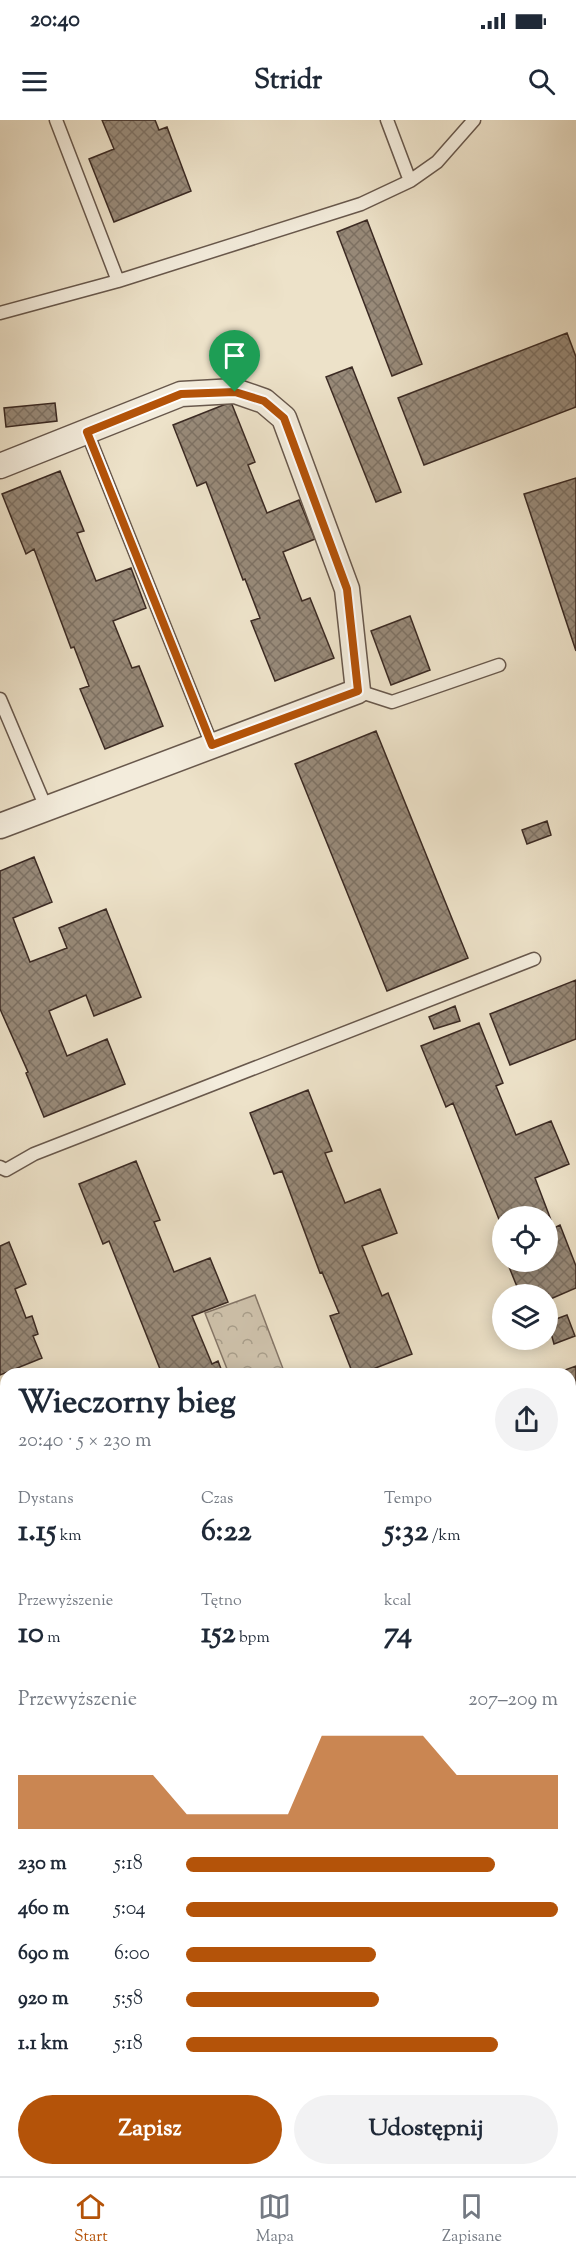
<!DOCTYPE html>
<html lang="pl">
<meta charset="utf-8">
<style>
:root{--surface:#fff;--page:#f2f2f3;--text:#1f2937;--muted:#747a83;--line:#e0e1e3;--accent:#b45309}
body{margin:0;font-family:"Sorts Mill Goudy",serif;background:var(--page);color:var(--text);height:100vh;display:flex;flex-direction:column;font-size:22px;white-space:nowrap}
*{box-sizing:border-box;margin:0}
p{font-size:20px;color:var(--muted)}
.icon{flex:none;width:33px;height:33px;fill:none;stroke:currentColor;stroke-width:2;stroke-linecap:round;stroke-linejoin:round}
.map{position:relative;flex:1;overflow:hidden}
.details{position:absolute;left:0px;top:1248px;width:576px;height:808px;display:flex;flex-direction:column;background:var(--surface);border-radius:18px 18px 0 0;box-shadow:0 3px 15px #0003}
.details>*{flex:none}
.tools{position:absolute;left:492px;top:1086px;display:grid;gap:12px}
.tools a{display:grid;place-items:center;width:66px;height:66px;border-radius:50%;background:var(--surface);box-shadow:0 3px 15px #0003;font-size:30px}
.pin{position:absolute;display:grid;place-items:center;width:51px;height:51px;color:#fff;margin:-62px -26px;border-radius:50% 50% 50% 0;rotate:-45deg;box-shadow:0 0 6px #0007}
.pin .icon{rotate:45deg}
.round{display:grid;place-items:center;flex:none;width:63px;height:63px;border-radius:32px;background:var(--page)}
.head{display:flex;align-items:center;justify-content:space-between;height:102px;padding:0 18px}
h1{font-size:33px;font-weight:700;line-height:45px}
.stats{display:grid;grid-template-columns:repeat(3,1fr);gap:9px;height:102px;padding:6px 18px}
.stats div{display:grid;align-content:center}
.stats b{font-size:30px;font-weight:700}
.stats small{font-size:16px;font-weight:400}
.stats p{font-size:16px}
.chart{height:168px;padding:12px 18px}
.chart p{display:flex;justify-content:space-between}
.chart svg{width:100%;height:108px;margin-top:6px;fill:var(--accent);opacity:.7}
.button{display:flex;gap:12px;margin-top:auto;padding:12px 18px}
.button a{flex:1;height:69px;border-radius:36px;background:var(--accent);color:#fff;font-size:24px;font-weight:700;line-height:69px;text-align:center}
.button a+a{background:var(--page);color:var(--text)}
ul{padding:0 18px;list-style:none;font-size:20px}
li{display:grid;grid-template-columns:96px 72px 1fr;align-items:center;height:45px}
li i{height:15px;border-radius:8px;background:var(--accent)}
.status{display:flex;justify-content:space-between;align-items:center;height:42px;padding:0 30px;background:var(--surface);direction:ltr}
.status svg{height:16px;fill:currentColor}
header{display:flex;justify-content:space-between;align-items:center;height:78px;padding:0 18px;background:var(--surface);font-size:27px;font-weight:700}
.menu{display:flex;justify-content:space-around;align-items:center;height:84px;border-top:2px solid var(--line);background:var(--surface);font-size:16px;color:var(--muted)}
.menu a{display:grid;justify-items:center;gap:3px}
.menu .selected{color:var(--accent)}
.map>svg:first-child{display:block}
.grass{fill:url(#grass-tufts);stroke:#857668;stroke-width:1.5}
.forest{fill:url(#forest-crowns);stroke:#857668;stroke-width:1.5}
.cemetery{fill:url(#cemetery-stones);stroke:#857668;stroke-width:1.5}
.building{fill:url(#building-cross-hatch);stroke:#3b2a23;stroke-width:1.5}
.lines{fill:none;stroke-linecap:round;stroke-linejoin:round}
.lane-casing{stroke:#68584c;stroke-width:15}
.street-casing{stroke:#68584c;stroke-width:27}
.secondary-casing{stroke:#3b2a23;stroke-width:36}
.path{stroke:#3b2a23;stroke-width:4;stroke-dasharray:1.5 3;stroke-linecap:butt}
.lane{stroke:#f3ecdc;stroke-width:12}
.street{stroke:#f3ecdc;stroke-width:24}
.secondary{stroke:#f3ecdc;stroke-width:33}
.route-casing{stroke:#fff;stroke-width:12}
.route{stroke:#b45309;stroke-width:8}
</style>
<div class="status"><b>20:40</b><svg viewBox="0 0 49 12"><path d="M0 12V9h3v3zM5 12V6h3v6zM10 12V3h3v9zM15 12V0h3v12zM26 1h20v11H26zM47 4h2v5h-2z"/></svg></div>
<header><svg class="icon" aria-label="menu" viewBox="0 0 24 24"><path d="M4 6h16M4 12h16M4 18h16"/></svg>Stridr<svg class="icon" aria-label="search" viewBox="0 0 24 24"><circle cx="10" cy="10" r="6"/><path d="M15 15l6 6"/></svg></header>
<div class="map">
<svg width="576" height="2056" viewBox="0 0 576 2056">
<defs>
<pattern id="grass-tufts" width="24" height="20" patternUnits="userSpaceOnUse" patternTransform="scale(1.5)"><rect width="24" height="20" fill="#cfc3ad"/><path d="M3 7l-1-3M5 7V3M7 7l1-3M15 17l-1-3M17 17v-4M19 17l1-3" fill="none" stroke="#a99f8c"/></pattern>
<pattern id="forest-crowns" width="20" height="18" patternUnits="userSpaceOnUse" patternTransform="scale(1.5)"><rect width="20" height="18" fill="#cfc3ad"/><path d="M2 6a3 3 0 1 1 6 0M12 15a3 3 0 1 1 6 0" fill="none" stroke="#a99f8c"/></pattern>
<pattern id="cemetery-stones" width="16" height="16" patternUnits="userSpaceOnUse" patternTransform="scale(1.5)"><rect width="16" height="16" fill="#cfc3ad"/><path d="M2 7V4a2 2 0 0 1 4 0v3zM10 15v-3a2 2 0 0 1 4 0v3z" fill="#a99f8c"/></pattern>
<pattern id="building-cross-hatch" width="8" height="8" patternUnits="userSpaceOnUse" patternTransform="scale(1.5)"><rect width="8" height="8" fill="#988a79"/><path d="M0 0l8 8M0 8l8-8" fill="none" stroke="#7d7163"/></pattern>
</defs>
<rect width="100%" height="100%" fill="#ede2c9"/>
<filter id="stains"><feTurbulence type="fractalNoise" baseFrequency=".00333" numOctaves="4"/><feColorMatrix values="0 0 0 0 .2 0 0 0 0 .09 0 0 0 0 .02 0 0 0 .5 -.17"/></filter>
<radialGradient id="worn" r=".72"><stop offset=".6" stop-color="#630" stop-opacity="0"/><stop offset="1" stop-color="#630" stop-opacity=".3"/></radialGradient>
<path class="grass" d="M6,1510V1600L0,1602V1512Z"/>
<path class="forest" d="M255,1175L285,1254H229L205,1193Z
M6,1600V1696L0,1681V1602Z
M391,2051V2056H151L148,2051Z"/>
<path class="cemetery" d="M0,1871L6,1886V2050L71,2051L73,2056H0Z"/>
<path class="building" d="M102,0H155L159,10L167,7L191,71L114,102L89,39L114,29Z
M367,100L422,244L392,256L337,112Z
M567,213L576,237V287L424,345L398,278Z
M352,247L401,372L376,382L326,257Z
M231,282L255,342L248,345L267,393L299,380L315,419L283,432L302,481L310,478L334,538L275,561L251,501L260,498L245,459L243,460L206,362L197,366L173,305Z
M55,283L57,301L6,307L4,288Z
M60,351L84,411L77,413L96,461L131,448L146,488L113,501L132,548L139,546L163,606L105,629L80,569L89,566L74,527L71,528L34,429L26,434L2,374Z
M576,358V531L524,374Z
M410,496L430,550L391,565L371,511Z
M376,611L468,838L387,871L295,644Z
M547,701L551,715L527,724L522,710Z
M34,737L52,782L13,798L30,842L67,828L59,808L106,789L141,877L94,896L86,875L49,891L67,936L107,919L125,964L44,997L26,953L28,952L0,889V751Z
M576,860V919L510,945L490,894Z
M455,886L460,901L434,909L429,897Z
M479,903L503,963L496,966L516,1015L551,1001L569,1044L535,1058L554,1108L560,1105L576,1146V1168L548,1180V1174H520L507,1142H548V1096H502V1107L453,983L446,987L421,926Z
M308,970L332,1031L325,1033L345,1083L380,1069L397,1113L362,1126L382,1176L388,1173L412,1234L360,1254H353L330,1196L339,1193L322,1152L320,1153L282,1051L274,1054L250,993Z
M136,1041L160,1100L154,1102L174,1152L210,1138L228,1182L192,1196L212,1244L218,1241L223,1254H162L109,1121L103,1124L79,1064Z
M9,1122L26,1164L15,1169L26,1198L32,1196L38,1214L33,1216L42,1238L0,1255V1126Z
M567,1195L575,1216L554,1224L548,1202Z
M576,1246V1289L570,1292V1254H554Z
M576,1329V1374L570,1376V1331Z
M576,1405V1440L575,1441L570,1428V1407Z
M570,1641L576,1657V1804L570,1806Z
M576,1804V1955L570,1938V1806Z
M570,1973L576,1989V2056H545L543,2050H570Z
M456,2050H543L545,2056H458Z"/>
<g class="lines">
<g class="lane-casing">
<path id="lane" d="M387,0L410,61
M118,161L361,84L410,61L437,42L474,0
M0,193L118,161L56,0
M87,312L212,625
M358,571L392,582L499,545
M0,579L47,690
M0,1047L6,1050L34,1034L534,839
M570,1457L576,1455
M570,2042L575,2056"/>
</g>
<g class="street-casing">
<path id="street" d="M0,346L181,274L235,271L264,281L284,298L347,469L358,571L0,706
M0,1965L6,1981
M33,2050L35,2056"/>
</g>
<g class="secondary-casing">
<path id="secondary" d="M0,1762L6,1777
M115,2050L117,2056"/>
</g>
<path class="path" d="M0,1699L6,1714
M0,1851L6,1866
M79,2050L82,2056"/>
<use href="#lane" class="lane"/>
<use href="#street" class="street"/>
<use href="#secondary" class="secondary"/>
</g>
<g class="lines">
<g class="route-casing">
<path id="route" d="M235,272L264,281L284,298L347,469L358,571L212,625L87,312L181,274Z"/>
</g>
<use href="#route" class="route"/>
</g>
<rect width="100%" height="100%" filter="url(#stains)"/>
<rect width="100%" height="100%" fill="url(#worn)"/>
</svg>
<div class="tools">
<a><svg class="icon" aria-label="locate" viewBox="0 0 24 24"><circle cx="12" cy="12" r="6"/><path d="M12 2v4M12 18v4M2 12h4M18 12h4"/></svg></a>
<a><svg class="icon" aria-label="layers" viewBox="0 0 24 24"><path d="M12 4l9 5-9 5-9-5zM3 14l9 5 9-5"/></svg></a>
</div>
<div class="pin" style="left:235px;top:272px;background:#1e9e55"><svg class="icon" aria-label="arrive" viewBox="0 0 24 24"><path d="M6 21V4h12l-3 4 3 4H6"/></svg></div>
<section class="details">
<div class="head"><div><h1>Wieczorny bieg</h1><p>20:40 · 5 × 230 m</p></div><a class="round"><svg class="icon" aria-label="share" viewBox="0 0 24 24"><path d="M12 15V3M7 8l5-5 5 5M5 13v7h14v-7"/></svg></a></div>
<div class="stats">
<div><p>Dystans</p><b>1.15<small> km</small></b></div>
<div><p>Czas</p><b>6:22</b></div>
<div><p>Tempo</p><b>5:32<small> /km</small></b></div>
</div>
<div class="stats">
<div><p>Przewyższenie</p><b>10<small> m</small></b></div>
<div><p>Tętno</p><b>152<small> bpm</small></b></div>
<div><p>kcal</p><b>74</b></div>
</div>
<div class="chart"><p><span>Przewyższenie</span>207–209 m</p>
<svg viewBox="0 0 160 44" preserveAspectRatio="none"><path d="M0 44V22L10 22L20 22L30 22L40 22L50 38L60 38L70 38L80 38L90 6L100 6L110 6L120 6L130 22L140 22L150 22L160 22V44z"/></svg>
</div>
<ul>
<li><b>230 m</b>5:18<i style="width:83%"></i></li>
<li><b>460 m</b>5:04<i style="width:100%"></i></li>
<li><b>690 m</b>6:00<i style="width:51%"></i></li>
<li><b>920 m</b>5:58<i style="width:52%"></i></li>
<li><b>1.1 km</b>5:18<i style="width:84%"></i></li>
</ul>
<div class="button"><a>Zapisz</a><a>Udostępnij</a></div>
</section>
</div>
<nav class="menu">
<a class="selected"><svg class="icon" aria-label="home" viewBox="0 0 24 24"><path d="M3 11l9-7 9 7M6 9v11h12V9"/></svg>Start</a>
<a><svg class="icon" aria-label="map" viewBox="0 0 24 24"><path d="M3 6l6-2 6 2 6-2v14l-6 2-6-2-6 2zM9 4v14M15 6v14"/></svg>Mapa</a>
<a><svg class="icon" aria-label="saved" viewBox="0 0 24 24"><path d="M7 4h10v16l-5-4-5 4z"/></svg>Zapisane</a>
</nav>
